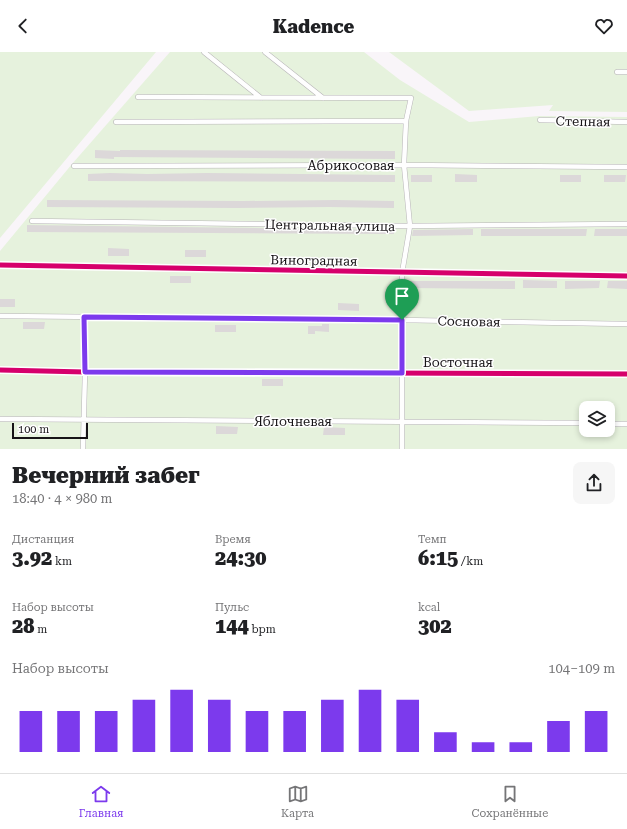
<!DOCTYPE html>
<html lang="ru">
<meta charset="utf-8">
<style>
:root{--surface:#fff;--page:#f6f6f6;--text:#202124;--muted:#757577;--line:#e0e0e0;--accent:#7c3aed}
body{margin:0;font-family:"Roboto Serif",serif;background:var(--page);color:var(--text);height:100vh;display:flex;flex-direction:column;font-size:15px;white-space:nowrap}
*{box-sizing:border-box;margin:0}
p{font-size:13px;color:var(--muted)}
.icon{flex:none;width:22px;height:22px;fill:none;stroke:currentColor;stroke-width:2;stroke-linecap:round;stroke-linejoin:round}
.map{position:relative;height:397px;overflow:hidden}
.sheet{display:flex;flex-direction:column;background:var(--surface);flex:1}
.sheet>*{flex:none}
.tools{position:absolute;left:579px;top:349px;display:grid;gap:8px}
.tools a{display:grid;place-items:center;width:36px;height:36px;border-radius:8px;background:var(--surface);box-shadow:0 2px 6px #0003;font-size:20px}
.scale{position:absolute;left:12px;bottom:10px;width:76px;box-sizing:border-box;padding-left:4px;border:2px solid #171417;border-top:0;font-size:11px;line-height:14px;white-space:nowrap;color:#171417;-webkit-text-stroke:3px #fff;paint-order:stroke}
.pin{position:absolute;display:grid;place-items:center;width:34px;height:34px;color:#fff;margin:-41px -17px;border-radius:50% 50% 50% 0;rotate:-45deg;box-shadow:0 0 4px #0007}
.pin .icon{rotate:45deg}
.round{display:grid;place-items:center;flex:none;width:42px;height:42px;border-radius:8px;background:var(--page)}
.overview{display:flex;align-items:center;justify-content:space-between;height:68px;padding:0 12px}
h1{font-size:22px;font-weight:800;line-height:30px}
.metrics{display:grid;grid-template-columns:repeat(3,1fr);gap:6px;height:68px;padding:4px 12px}
.metrics div{display:grid;align-content:center}
.metrics b{font-size:20px;font-weight:800}
.metrics small{font-size:11px;font-weight:400}
.metrics p{font-size:11px}
.chart{height:112px;padding:8px 12px}
.chart p{display:flex;justify-content:space-between}
.chart svg{width:100%;height:72px;margin-top:4px;stroke:var(--accent);stroke-width:6}
header{display:flex;justify-content:space-between;align-items:center;height:52px;padding:0 12px;background:var(--surface);font-size:18px;font-weight:800}
.tab-bar{display:flex;justify-content:space-around;align-items:center;height:56px;border-top:1px solid var(--line);background:var(--surface);font-size:11px;color:var(--muted)}
.tab-bar a{display:grid;justify-items:center;gap:2px}
.tab-bar .selected{color:var(--accent)}
.map>svg:first-child{display:block}
.green{fill:#e6f2dd;fill-rule:evenodd}
.building{fill:#dcd8d9}
.lines{fill:none;stroke-linecap:round;stroke-linejoin:round}
.street-casing{stroke:#b7b4b7;stroke-width:5.5}
.street{stroke:#fefefe;stroke-width:4.5}
.cycleway-casing{stroke:#fff;stroke-width:8}
.cycleway{stroke:#d6006c;stroke-width:5}
.route-casing{stroke:#fff;stroke-width:8}
.route{stroke:#7c3aed;stroke-width:5}
.labels{text-anchor:middle;stroke-width:3;stroke-linejoin:round;paint-order:stroke}
.street-label{font-size:13px;fill:#171417;stroke:#fff}
</style>
<header><svg class="icon" aria-label="back" viewBox="0 0 24 24"><path d="M15 5l-7 7 7 7"/></svg>Kadence<svg class="icon" aria-label="heart" viewBox="0 0 24 24"><path d="M12 20l-8-8c-3-5 5-10 8-4 3-6 11-1 8 4z"/></svg></header>
<div class="map">
<svg width="627" height="397" viewBox="0 0 627 397">
<rect width="100%" height="100%" fill="#f9f5f9"/>
<path class="green" d="M0,0H156L0,186Z
M170,0H364L400,28L469,70L539,64L627,65V397H0V199L72,112ZM586,356H608V378H586Z
M389,0H627V60L549,59L553,53L469,59Z"/>
<path class="building" d="M95,98L120,99V98L395,99V107L114,105V107L95,106Z
M110,121L147,122L207,121L395,123V130L88,129V122Z
M455,122L477,123V130H455Z
M411,123H432V130H411Z
M560,123H581V130H560Z
M604,123H626L625,130H604Z
M47,148L244,149L335,148L394,149V156L329,155L237,156L47,155Z
M27,173L394,178V182L27,180Z
M473,177V183L412,184L413,178Z
M481,177H587L586,184H481Z
M595,177H627V184H594Z
M108,196L129,197V204H108Z
M185,198H206V205H185Z
M170,224H191V231H170Z
M523,228L557,229V236H523Z
M410,229H515V237L410,236Z
M565,229H600L599,236L565,237Z
M608,229H627V237L607,236Z
M0,247H15V255H0Z
M338,251L359,252V259L338,258Z
M23,270H45L44,277H23Z
M322,272H329V280L315,279V282H308V274H322Z
M215,273H236V280H215Z
M262,327H283V334H262Z
M216,374L238,375L237,382H216Z
M324,375L345,376V383H323Z"/>
<g class="lines">
<g class="street-casing">
<path id="street" d="M204,0L261,46
M265,0L323,46
M617,20H627
M138,45L411,46L406,69L404,113L410,174L402,221V397
M540,68L627,70
M116,70L406,69
M74,114L404,113L627,115
M32,169L405,174L627,172
M0,213L627,224
M0,264L402,268L627,272
M0,318L85,320L627,322
M0,367L586,371
M608,372H627
M83,397L85,320L83,265"/>
</g>
<use href="#street" class="street"/>
<g class="cycleway-casing">
<path id="cycleway" d="M0,213L627,224
M0,318L85,320L627,322"/>
</g>
<use href="#cycleway" class="cycleway"/>
</g>
<g class="lines">
<g class="route-casing">
<path id="route" d="M84,265L402,268V321L85,320Z"/>
</g>
<use href="#route" class="route"/>
</g>
<g class="labels">
<g class="street-label">
<text transform="translate(583 69) rotate(1)" y="5">Степная</text>
<text x="351" y="118">Абрикосовая</text>
<text transform="translate(330 173) rotate(1)" y="5">Центральная улица</text>
<text transform="translate(314 208) rotate(1)" y="5">Виноградная</text>
<text transform="translate(469 269) rotate(1)" y="5">Сосновая</text>
<text x="458" y="315">Восточная</text>
<text x="293" y="374">Яблочневая</text>
</g>
</g>
</svg>
<div class="tools">
<a><svg class="icon" aria-label="layers" viewBox="0 0 24 24"><path d="M12 4l9 5-9 5-9-5zM3 14l9 5 9-5"/></svg></a>
</div>
<div class="scale">100 m</div>
<div class="pin" style="left:402px;top:268px;background:#1e9e55"><svg class="icon" aria-label="arrive" viewBox="0 0 24 24"><path d="M6 21V4h12l-3 4 3 4H6"/></svg></div>
</div>
<section class="sheet">
<div class="overview"><div><h1>Вечерний забег</h1><p>18:40 · 4 × 980 m</p></div><a class="round"><svg class="icon" aria-label="share" viewBox="0 0 24 24"><path d="M12 15V3M7 8l5-5 5 5M5 13v7h14v-7"/></svg></a></div>
<div class="metrics">
<div><p>Дистанция</p><b>3.92<small> km</small></b></div>
<div><p>Время</p><b>24:30</b></div>
<div><p>Темп</p><b>6:15<small> /km</small></b></div>
</div>
<div class="metrics">
<div><p>Набор высоты</p><b>28<small> m</small></b></div>
<div><p>Пульс</p><b>144<small> bpm</small></b></div>
<div><p>kcal</p><b>302</b></div>
</div>
<div class="chart"><p><span>Набор высоты</span>104–109 m</p>
<svg viewBox="0 0 160 44" preserveAspectRatio="none"><path d="M5 44V19M15 44V19M25 44V19M35 44V12M45 44V6M55 44V12M65 44V19M75 44V19M85 44V12M95 44V6M105 44V12M115 44V32M125 44V38M135 44V38M145 44V25M155 44V19"/></svg>
</div>
</section>
<nav class="tab-bar">
<a class="selected"><svg class="icon" aria-label="home" viewBox="0 0 24 24"><path d="M3 11l9-7 9 7M6 9v11h12V9"/></svg>Главная</a>
<a><svg class="icon" aria-label="map" viewBox="0 0 24 24"><path d="M3 6l6-2 6 2 6-2v14l-6 2-6-2-6 2zM9 4v14M15 6v14"/></svg>Карта</a>
<a><svg class="icon" aria-label="saved" viewBox="0 0 24 24"><path d="M7 4h10v16l-5-4-5 4z"/></svg>Сохранённые</a>
</nav>
